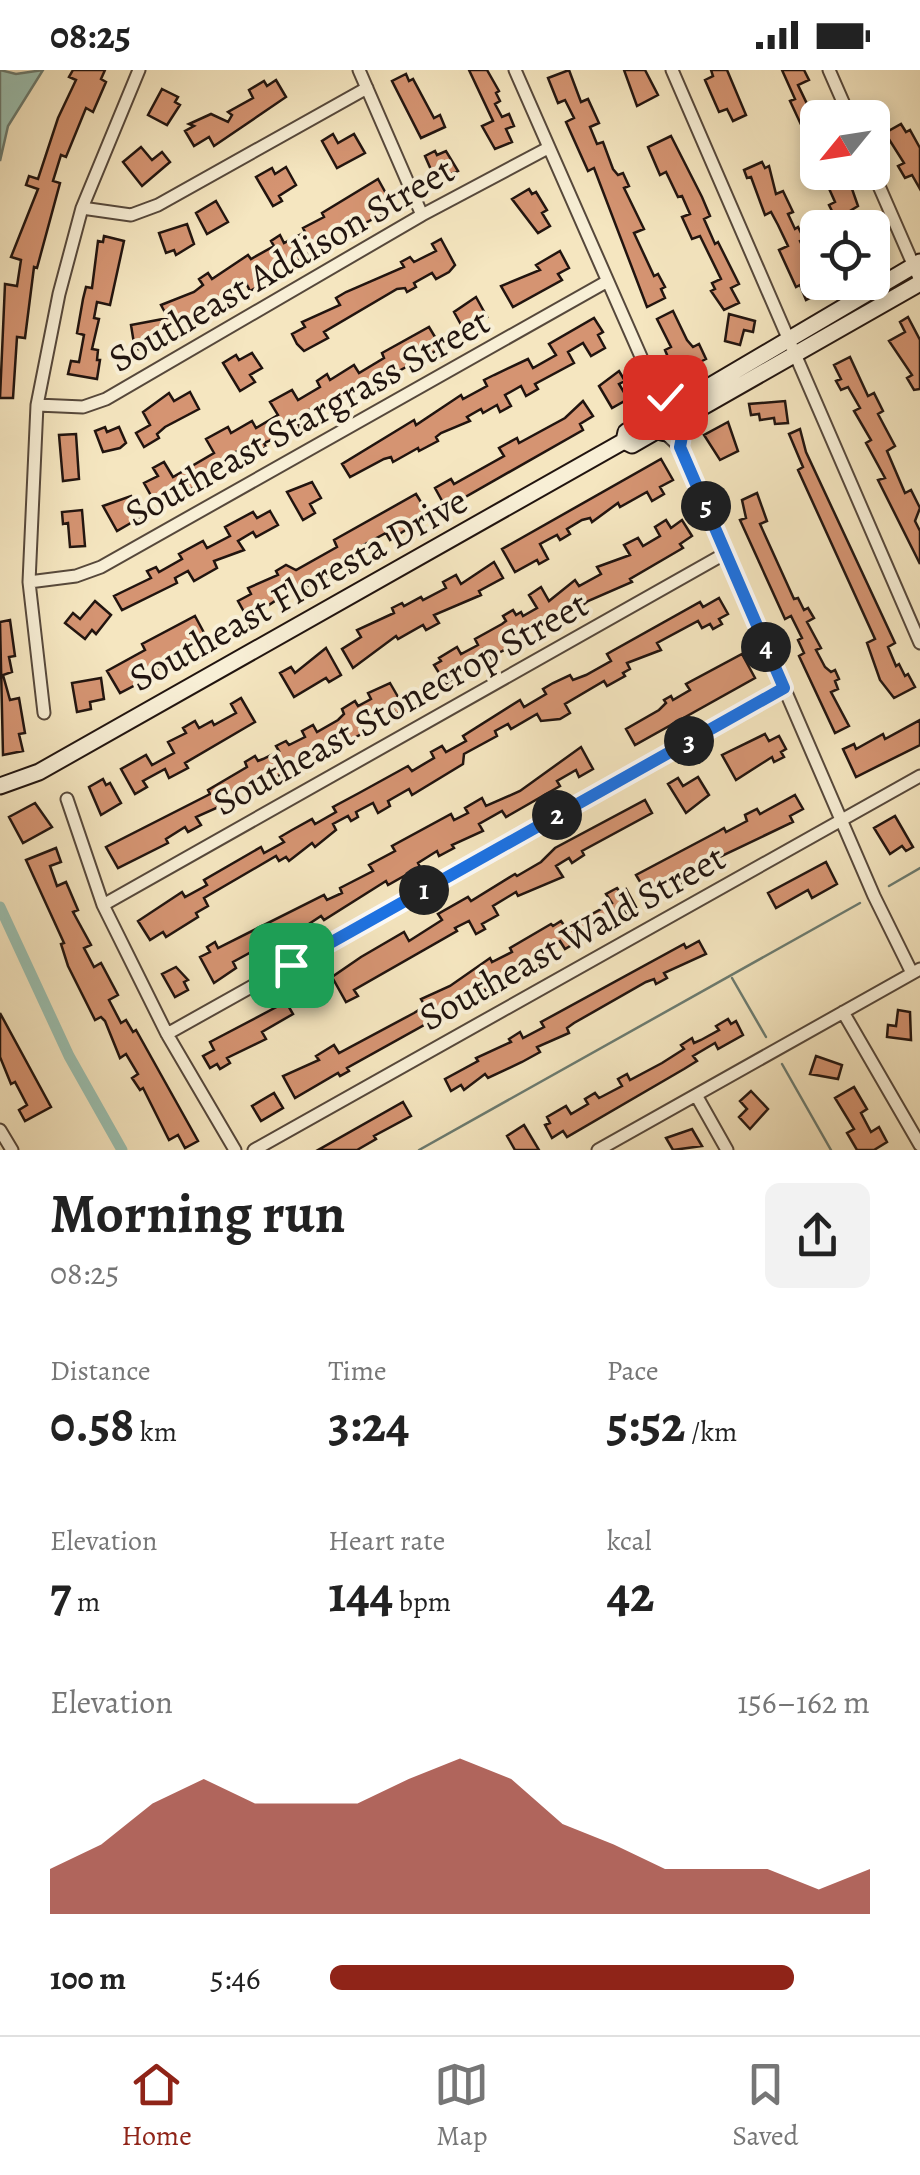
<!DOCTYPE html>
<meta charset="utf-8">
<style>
:root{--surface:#fff;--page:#f2f2f2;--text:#222;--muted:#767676;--line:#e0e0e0;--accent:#8f2418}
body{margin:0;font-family:Alegreya,serif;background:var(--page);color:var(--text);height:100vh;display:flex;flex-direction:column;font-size:38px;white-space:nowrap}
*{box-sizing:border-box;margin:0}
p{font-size:32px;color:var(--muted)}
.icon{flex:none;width:55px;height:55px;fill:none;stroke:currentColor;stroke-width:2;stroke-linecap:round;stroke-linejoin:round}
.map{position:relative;height:1080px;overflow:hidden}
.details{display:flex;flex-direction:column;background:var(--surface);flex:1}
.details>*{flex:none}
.needle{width:65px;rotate:240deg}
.tools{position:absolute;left:800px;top:30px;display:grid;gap:20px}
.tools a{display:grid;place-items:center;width:90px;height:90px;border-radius:15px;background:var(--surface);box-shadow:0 5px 15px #0003;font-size:50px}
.pin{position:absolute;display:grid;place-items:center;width:85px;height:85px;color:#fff;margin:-42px;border-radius:20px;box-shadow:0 5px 15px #0006}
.km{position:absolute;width:50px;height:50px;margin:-25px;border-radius:50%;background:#222;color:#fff;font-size:28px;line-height:50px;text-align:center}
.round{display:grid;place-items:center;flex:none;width:105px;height:105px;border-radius:15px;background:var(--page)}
.head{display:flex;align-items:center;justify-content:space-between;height:170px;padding:0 50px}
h1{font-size:55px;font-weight:700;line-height:75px}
.metrics{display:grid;grid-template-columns:repeat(3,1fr);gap:15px;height:170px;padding:10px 50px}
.metrics div{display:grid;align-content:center}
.metrics b{font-size:50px;font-weight:700}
.metrics small{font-size:28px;font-weight:400}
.metrics p{font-size:28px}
.chart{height:280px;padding:20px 50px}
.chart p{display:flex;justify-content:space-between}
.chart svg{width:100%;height:180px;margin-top:10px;fill:var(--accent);opacity:.7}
ul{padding:0 50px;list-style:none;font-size:32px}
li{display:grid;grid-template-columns:160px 120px 1fr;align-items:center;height:75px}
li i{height:25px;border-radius:12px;background:var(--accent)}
.status{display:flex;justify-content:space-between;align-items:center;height:70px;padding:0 50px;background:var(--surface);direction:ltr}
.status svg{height:28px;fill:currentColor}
.tabs{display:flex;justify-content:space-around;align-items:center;height:140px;border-top:2px solid var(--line);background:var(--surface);font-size:28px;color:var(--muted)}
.tabs a{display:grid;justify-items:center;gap:5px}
.tabs .selected{color:var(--accent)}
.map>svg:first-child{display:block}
.water{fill:#9cc0b0;stroke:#6b7b70;stroke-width:2.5}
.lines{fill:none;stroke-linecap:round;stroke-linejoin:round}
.stream{stroke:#6b7b70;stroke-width:2.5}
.canal{stroke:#9cc0b0;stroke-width:11}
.building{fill:#d59472;stroke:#21140f;stroke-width:2.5}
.street-casing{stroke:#56483b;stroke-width:15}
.secondary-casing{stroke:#21140f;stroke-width:19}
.street{stroke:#f8efd6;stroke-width:11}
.secondary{stroke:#f8efd6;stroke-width:15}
.route-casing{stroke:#fff;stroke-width:20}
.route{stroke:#1a73e8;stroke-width:12}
.labels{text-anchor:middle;stroke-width:8;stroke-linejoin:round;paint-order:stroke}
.street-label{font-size:38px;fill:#21140f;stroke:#f8efd6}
</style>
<div class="status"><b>08:25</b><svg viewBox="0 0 49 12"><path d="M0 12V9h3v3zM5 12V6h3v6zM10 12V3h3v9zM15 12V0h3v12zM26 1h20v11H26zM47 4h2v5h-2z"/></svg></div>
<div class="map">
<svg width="920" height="1080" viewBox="0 0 920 1080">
<rect width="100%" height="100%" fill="#f5e6c0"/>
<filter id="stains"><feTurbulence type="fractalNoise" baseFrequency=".002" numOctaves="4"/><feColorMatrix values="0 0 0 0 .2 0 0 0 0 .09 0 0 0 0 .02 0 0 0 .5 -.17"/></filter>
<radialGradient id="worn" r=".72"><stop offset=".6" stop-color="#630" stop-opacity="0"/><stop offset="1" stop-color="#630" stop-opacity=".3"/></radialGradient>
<path class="water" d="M0,0L16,4L43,0L8,56L0,91Z"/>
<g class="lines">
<path class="stream" d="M889,816L920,798
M732,908L766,967
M782,994L831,1080
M419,1080L860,833"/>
<path class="canal" d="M0,837L69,986L122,1080"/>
</g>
<path class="building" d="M73,0H105L101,9L106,12L93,42L86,38L66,87L61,85L53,111L60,113L37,198L34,197L25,268L17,267L13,328H0L5,214L17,216L21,190L11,187L38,119L26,115L29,106L38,109L58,48L76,10L69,7Z
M469,0H487L499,21L496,23L500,31L495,34L502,47L509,44L514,56L506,59L512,72L495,79L482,56L493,51Z
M569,0L581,32L588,29L599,53L590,57L597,74L603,72L613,99L618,105L623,103L629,116L624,118L644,159L634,163L654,206L658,204L665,217L661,219L665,228L647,237L594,98L588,101L566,52L574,48L565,30L558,33L548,8Z
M624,0H645L658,25L637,36Z
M711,0H727L746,45L733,51L727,39L719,42L705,10L713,6Z
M782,0H804L809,10L798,15L810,40L819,36L824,46L818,48V91L790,31L795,29Z
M406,4L409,11L413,9L434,48L440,45L445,57L421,68L392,11Z
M276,10L286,27L214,76L209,67L194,76L185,61L194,56L189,54L211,44L228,52L232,45L228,42L253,28L249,20L264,11L267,16Z
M162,19L178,27L175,32L180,35L167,55L148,45Z
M901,54L906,62L910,60L920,78V119L912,105L905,108L898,96L904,93L885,63Z
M333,64L338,73L354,64L365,83L337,98L322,71Z
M671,66L702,127L710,146L704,149L715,174L718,172L739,214L731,218L739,233L724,240L711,221L715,219L712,213L721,209L700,166L692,169L682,147L690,144L682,126L678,127L666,102L660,105L648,77Z
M141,77L152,90L162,82L170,92L142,116L123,92Z
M435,81L437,85L446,81L458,101L436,111L425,86Z
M762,92L765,98L769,96L776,124L783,121L793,142L788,144L795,159L798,157L804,169L800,171L817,206L812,209L818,224L806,230L800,215L796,217L779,180L788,176L778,155L771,142L765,145L751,107L747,108L744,100Z
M286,97L296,115L279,126L282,131L273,136L256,107L272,98L275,104Z
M829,102H845L851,116L858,136L850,141L857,155L852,158H833L827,144L832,141L829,135L835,132L823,105Z
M378,109L394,138L350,161L348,156L326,168L330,175L317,182L315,179L286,198L283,193L260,206L264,213L250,221L246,213L229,222L232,229L219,236L215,229L193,241L197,249L187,255L181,245L160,257L162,270L147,272L148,277L135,280L131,255L168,248L161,235L194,222L203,215L199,209L208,203L212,209L248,185L251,189L274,176L271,171L280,165L284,173L305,162L303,158L324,147L322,143Z
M529,119L532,124L536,122L547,140L542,143L550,156L538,163L512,129Z
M216,131L228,152L207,164L196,143Z
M187,154L194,174L176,185L174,180L166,183L159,163Z
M104,166L124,171L110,235L97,232L94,248L99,249L92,279L98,280L97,290H100L97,309L68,304L71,291L79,292L84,265L77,263L83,229L86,217L92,218L98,171L103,172Z
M441,169L455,195L449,202L436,209L432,203L414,213L416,217L407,222L405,218L397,219L324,262L328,268L304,281L297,274L292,264L305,257L302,252L340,235L336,228L346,222L404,197L401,192L410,187L414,192L436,181L432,174Z
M560,181L569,198L558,204L562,210L513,237L501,216L540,200L536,195Z
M476,227L487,247L464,260L454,242Z
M673,241L687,270L693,277L699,274L706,289L700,292L702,297L687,304L679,287L670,292L665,280L671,277L657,249Z
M729,244L755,251L753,262L744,260L740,275L725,271Z
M908,247L920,270V319L914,320L907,308L912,305L889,271L905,262L900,252Z
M594,248L603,262L598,265L605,278L591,286L583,273L568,282L574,293L535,314L538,319L526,326L521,316L505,325L511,336L500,342L497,335L483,343L481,339L467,347L470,351L441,363L436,367L438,371L419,381L418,378L393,392L391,387L384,389L350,407L342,394L414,350L416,355L461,325L463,329L487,316L484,310L494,305L528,289L533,298L556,285L549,274Z
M429,257L441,277L431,284L427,278L405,291L408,296L319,343L315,337L294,348L300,357L264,373L266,377L254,384L249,375L230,385L235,394L172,430L168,423L154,431L144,413L158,406L153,398L164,392L173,407L214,383L206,369L228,357L231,363L252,351L256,358L278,345L270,332L292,320L298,330L320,317L317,311L327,304L330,310L354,295L359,303L384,288L382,283Z
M252,283L262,298L250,305L255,312L240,321L223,293L236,285L239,290Z
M850,287L868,326L874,323L883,341L878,344L895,376L887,381L905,423L911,420L920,438L915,451L920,461V494L878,410L885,408L866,373L871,370L854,341L860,338L848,317L841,320L836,311L841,309L834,295Z
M619,301L625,311L619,314L628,329L612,338L599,316Z
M190,322L199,339L165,357L157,364L159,368L144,377L136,363L150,355L143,342L169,323L174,331Z
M583,331L593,346L580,354L583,360L446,438L435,418L451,409L454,414L504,386L499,378L517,368L519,373L565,348Z
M785,331L788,353L775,354L774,348L760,350L759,344L751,345L749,334Z
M728,352L738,381L720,390L704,365Z
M105,357L107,362L119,357L126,373L120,378L103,382L95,361Z
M800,359L806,382L895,573L888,577L896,596L899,594L905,606L908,604L915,617L894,628L880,610L867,573L875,569L798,400L803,397L789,364Z
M76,364L79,409L63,411L59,365Z
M661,389L673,410L660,417L664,424L652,431L647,422L620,437L618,433L592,452L590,448L582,450L567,459L570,464L560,470L557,465L540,474L548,489L539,494L537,490L515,502L502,479Z
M312,412L321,428L310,434L315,443L303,450L287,422Z
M757,423L767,451L760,454L794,529L798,528L804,540L808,538L814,548L807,552L821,578L816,580L825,597L831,602L835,600L839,609L835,611L838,619L831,622L849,656L835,663L799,586L804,583L798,570L802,568L791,546L785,549L740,450L746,448L742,430Z
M416,424L429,445L390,470L386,463L358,478L360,482L354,485L357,491L327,508L324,504L294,526L290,521L248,549L238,531L251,524L248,518L278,505L276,501L286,495L296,500L337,477L334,470Z
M131,426L141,447L117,461L103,436Z
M82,440L85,476L70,477L68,453L63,454L62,442Z
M270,441L278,455L256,467L253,462L238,471L244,480L214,491L217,498L194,511L188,501L175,508L177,513L122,540L114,526L151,508L147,501L156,497L159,502L182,489L179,484L203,471L207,478L230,466L225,457L253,442L257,448Z
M666,450L671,458L682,450L692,466L680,474L683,478L630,509L632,512L588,531L556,555L552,548L520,562L525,570L490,587L493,591L480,598L475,589L452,602L456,608L446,614L434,595L441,591L439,588L457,577L461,584L478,575L475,569L502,554L506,551L503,546L513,540L516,545L521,542L523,546L537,538L529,525L541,517L549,531L575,510L579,516L601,504L597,497L630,485L624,475L638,468L643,476L660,466L655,457Z
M494,492L503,508L479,521L481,525L434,545L439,553L426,560L423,555L398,569L396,566L353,598L342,579L361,567L357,560L394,543L392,538L402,533L404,536L421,527L423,530L446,518L443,512L456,505L461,514Z
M719,528L728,544L719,549L722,554L713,559L710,554L702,558L698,551L657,573L661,580L627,593L630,599L623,603L625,606L607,616L604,611L565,634L570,643L560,649L541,651L537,644L511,659L508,654L495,661L497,666L464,684L463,694L412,725L409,719L388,731L390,736L378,743L373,733L356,742L358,747L351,751L348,746L333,754L336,760L315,777L312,773L289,791L286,787L279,791L276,786L204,828L208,836L196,843L198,847L166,867L163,862L150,870L138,851L182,822L185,827L207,815L204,810L261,777L264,783L284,772L280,767L292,760L312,749L315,754L336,742L333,737L359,723L408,696L412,701L434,688L431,682L442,676L446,682L466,671L463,666L520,630L524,637L546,624L543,619L553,613L570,605L573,610L586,605L611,591L607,584L700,532L703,537Z
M95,531L111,545L96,564L92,560L85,569L65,553L73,543L80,549Z
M195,546L209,572L200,578L196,571L172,584L176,591L142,605L145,610L120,623L107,601L145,580L142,574Z
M10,550L15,586L9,587L12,602L3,605L10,630L19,628L25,663L19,664L23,681L3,685L0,552Z
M326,578L341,605L329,612L326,608L294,627L280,603L291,597L295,603Z
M742,584L755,608L635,675L626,659L659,640L666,633L664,630L671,626L673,630L690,620L686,614Z
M101,608L104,629L90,632L91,639L77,642L72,613Z
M390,613L405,639L396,644L392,637L358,654L363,663L349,671L346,666L290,692L295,702L285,707L283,703L265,714L262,708L254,712L252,709L236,719L241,727L196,747L201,755L188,762L185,757L166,769L168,773L118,798L106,777L210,724L208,720L247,697L245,692L255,686L258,691L263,689L279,681L276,676L286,671L289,675L305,667L302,661L313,655L317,662L338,650L344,644L342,639L355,631L358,636L371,629L368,623Z
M241,628L255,652L185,693L188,698L169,708L165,699L143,711L147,717L135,724L121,699L146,685L152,695L174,683L168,672L186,663L183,658L195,651L199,658L212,651L214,655L236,643L231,634Z
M920,650V675L856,707L843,679L854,674L856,679L883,664L885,669Z
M765,664L769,671L779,666L786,679L781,682L784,687L774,692L772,687L736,710L722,685Z
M581,677L593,699L579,707L576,700L557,711L560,716L506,747L502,741L479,754L483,761L452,775L454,778L439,786L437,781L418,793L420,797L388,815L386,811L324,850L321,846L259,887L255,880L233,892L236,898L214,913L200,887L210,882L207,877L215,872L218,878L324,825L327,830L342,823L340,818L373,801L369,795L395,781L392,776L451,744L454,750L468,743L465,738L482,728L486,736L520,721Z
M698,707L709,725L686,743L668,714L678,708L683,716Z
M103,709L106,715L110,713L121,733L101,745L89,717Z
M795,725L803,739L790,746L793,752L711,791L681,814L675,804L656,816L661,824L651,830L636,805L719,761L724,758L726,762L747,751L745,745L757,739L760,744Z
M645,730L652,743L582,781L584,785L572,793L569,788L556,796L563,807L518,826L516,822L493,836L498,845L482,854L485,859L476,864L469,851L455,858L457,861L354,920L358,926L346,932L332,907L361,887L404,862L409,871L442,850L438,844L468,827L471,831L515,804L517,806L541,792L555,778Z
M35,733L52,757L23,773L9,747Z
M895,746L913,777L906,781L902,776L890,784L874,758Z
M56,778L61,792L50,796L57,816L66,812L78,840L73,842L91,875L84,878L94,897L101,893L118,925L109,930L121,953L126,950L133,962L136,960L198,1071L185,1078L178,1065L169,1070L143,1018L140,1020L132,1008L138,1004L126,984L120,988L105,951L101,947L95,950L68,896L61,874L64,873L26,790Z
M826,792L837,814L812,828L808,820L776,838L768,823Z
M617,818L620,822L626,819L637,839L627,845L624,839L604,850L607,855L573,870L575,873L565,879L560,871L539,884L544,892L529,901L526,896L514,899L496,910L499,916L487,923L485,920L465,931L462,926L441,938L444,944L347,998L349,1001L340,1006L338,1003L295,1028L283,1006L319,990L316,986L334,975L339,983L414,943L425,936L421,929L450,916L490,888L492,892L512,882L510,878L551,854L553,856L561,851L566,858L612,833L606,824Z
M699,871L706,884L664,903L667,908L656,914L654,909L646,912L574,953L567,958L569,963L537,977L540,982L522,992L488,1008L485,1004L464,1020L461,1015L451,1021L445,1009L478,991L476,988L511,972L509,969L520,962L523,968L544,957L541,952L684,874L686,878Z
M176,897L188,910L184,912L188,920L175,927L162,904Z
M286,932L293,944L262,962L266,969L227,988L230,993L220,999L217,994L210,998L203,986L214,980L210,972Z
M898,940L910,942L911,970L887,967L888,955L896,956Z
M0,943L51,1037L25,1051L19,1040L27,1035L15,1012L11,1014L0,987Z
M728,949L731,954L736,951L743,965L718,979L715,973L693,986L697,991L684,999L567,1067L563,1061L552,1068L545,1055L550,1053L547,1047L566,1036L571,1044L588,1034L585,1029L595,1023L599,1028L603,1026L622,1016L618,1009L627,1004L630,1010L662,993L684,979L681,975L692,968L694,973L701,970L719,960L716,956Z
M816,986L842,995L838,1009L810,1004Z
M854,1017L867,1039L861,1043L871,1062L879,1057L887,1072L874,1080H857L847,1063L854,1059L835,1028Z
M751,1021L768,1039L750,1059L739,1047L747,1039L740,1031Z
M274,1023L283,1038L261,1051L252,1036Z
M403,1032L411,1046L374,1066L376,1069L357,1080H318Z
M524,1055L539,1080H515L507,1066Z
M692,1059L702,1076L673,1080L666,1068Z"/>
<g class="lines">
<g class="street-casing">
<path id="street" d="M359,0L422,145
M515,0L653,314
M672,0L920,573
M829,0L850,48
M872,100L920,210
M82,138L131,145L158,135L367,18
M37,335L83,337L106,329L422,145L548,78
M653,335V314L669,327
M665,363L680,377L685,350
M680,377L874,826L912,903
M29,512L76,506L101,497L606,212
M44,643L29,512L37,335L59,224L82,138L139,0
M67,729L103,835L167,964L235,1080
M103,835L726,483
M843,942L920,1075
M167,964L784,618
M696,1025L727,1080
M0,1060L12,1080
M254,1080L920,706
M598,1080L920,899"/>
</g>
<g class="secondary-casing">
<path id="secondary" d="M650 345a18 18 0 1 1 36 0a18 18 0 1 1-36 0Z
M681,333L920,192
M685,347L920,213
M624,371L626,362L650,348
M0,716L39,702L624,371L632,375L658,360"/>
</g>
<use href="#street" class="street"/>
<use href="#secondary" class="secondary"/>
</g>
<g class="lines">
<g class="route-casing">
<path id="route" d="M291,895L784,618L680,377L686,345L680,332L665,327"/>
</g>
<use href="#route" class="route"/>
</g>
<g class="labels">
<g class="street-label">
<text transform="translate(281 194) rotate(-30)" y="13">Southeast Addison Street</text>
<text transform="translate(307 347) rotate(-29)" y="13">Southeast Stargrass Street</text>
<text transform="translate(298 519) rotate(-29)" y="13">Southeast Floresta Drive</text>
<text transform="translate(400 633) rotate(-29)" y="13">Southeast Stonecrop Street</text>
<text transform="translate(572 867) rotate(-29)" y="13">Southeast Wald Street</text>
</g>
</g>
<rect width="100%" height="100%" filter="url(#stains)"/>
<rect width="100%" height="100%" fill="url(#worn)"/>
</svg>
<div class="tools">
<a><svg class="needle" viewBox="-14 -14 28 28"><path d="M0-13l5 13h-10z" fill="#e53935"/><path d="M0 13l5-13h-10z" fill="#767676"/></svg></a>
<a><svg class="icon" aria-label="locate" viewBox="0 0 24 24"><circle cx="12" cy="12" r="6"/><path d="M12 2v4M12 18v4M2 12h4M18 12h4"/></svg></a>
</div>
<div class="pin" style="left:291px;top:895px;background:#1e9e55"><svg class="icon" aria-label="arrive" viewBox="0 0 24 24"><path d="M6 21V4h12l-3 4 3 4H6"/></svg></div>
<div class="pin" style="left:665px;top:327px;background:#d93025"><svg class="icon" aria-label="check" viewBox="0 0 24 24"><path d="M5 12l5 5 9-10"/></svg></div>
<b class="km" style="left:424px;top:820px">1</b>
<b class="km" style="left:557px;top:745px">2</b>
<b class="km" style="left:689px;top:671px">3</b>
<b class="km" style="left:766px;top:577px">4</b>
<b class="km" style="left:706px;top:436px">5</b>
</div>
<section class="details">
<div class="head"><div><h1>Morning run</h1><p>08:25</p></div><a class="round"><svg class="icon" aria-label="share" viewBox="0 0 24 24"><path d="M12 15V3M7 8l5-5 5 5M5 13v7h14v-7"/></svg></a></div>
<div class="metrics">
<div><p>Distance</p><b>0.58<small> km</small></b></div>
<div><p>Time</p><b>3:24</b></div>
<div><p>Pace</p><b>5:52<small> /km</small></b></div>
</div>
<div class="metrics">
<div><p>Elevation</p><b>7<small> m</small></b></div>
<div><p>Heart rate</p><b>144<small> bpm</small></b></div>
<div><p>kcal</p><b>42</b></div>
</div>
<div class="chart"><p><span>Elevation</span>156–162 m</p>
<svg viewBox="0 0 160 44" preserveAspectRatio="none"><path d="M0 44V33L10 27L20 17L30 11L40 17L50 17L60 17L70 11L80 6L90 11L100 22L110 27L120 33L130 33L140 33L150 38L160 33V44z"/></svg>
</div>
<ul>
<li><b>100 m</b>5:46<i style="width:86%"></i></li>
</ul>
</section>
<nav class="tabs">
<a class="selected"><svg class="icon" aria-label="home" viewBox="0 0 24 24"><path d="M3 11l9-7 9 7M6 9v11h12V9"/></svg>Home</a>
<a><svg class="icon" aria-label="map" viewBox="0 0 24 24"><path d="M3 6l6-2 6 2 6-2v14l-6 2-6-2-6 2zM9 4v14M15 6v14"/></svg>Map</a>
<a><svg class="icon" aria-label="saved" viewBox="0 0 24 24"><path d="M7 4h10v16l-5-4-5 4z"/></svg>Saved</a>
</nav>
